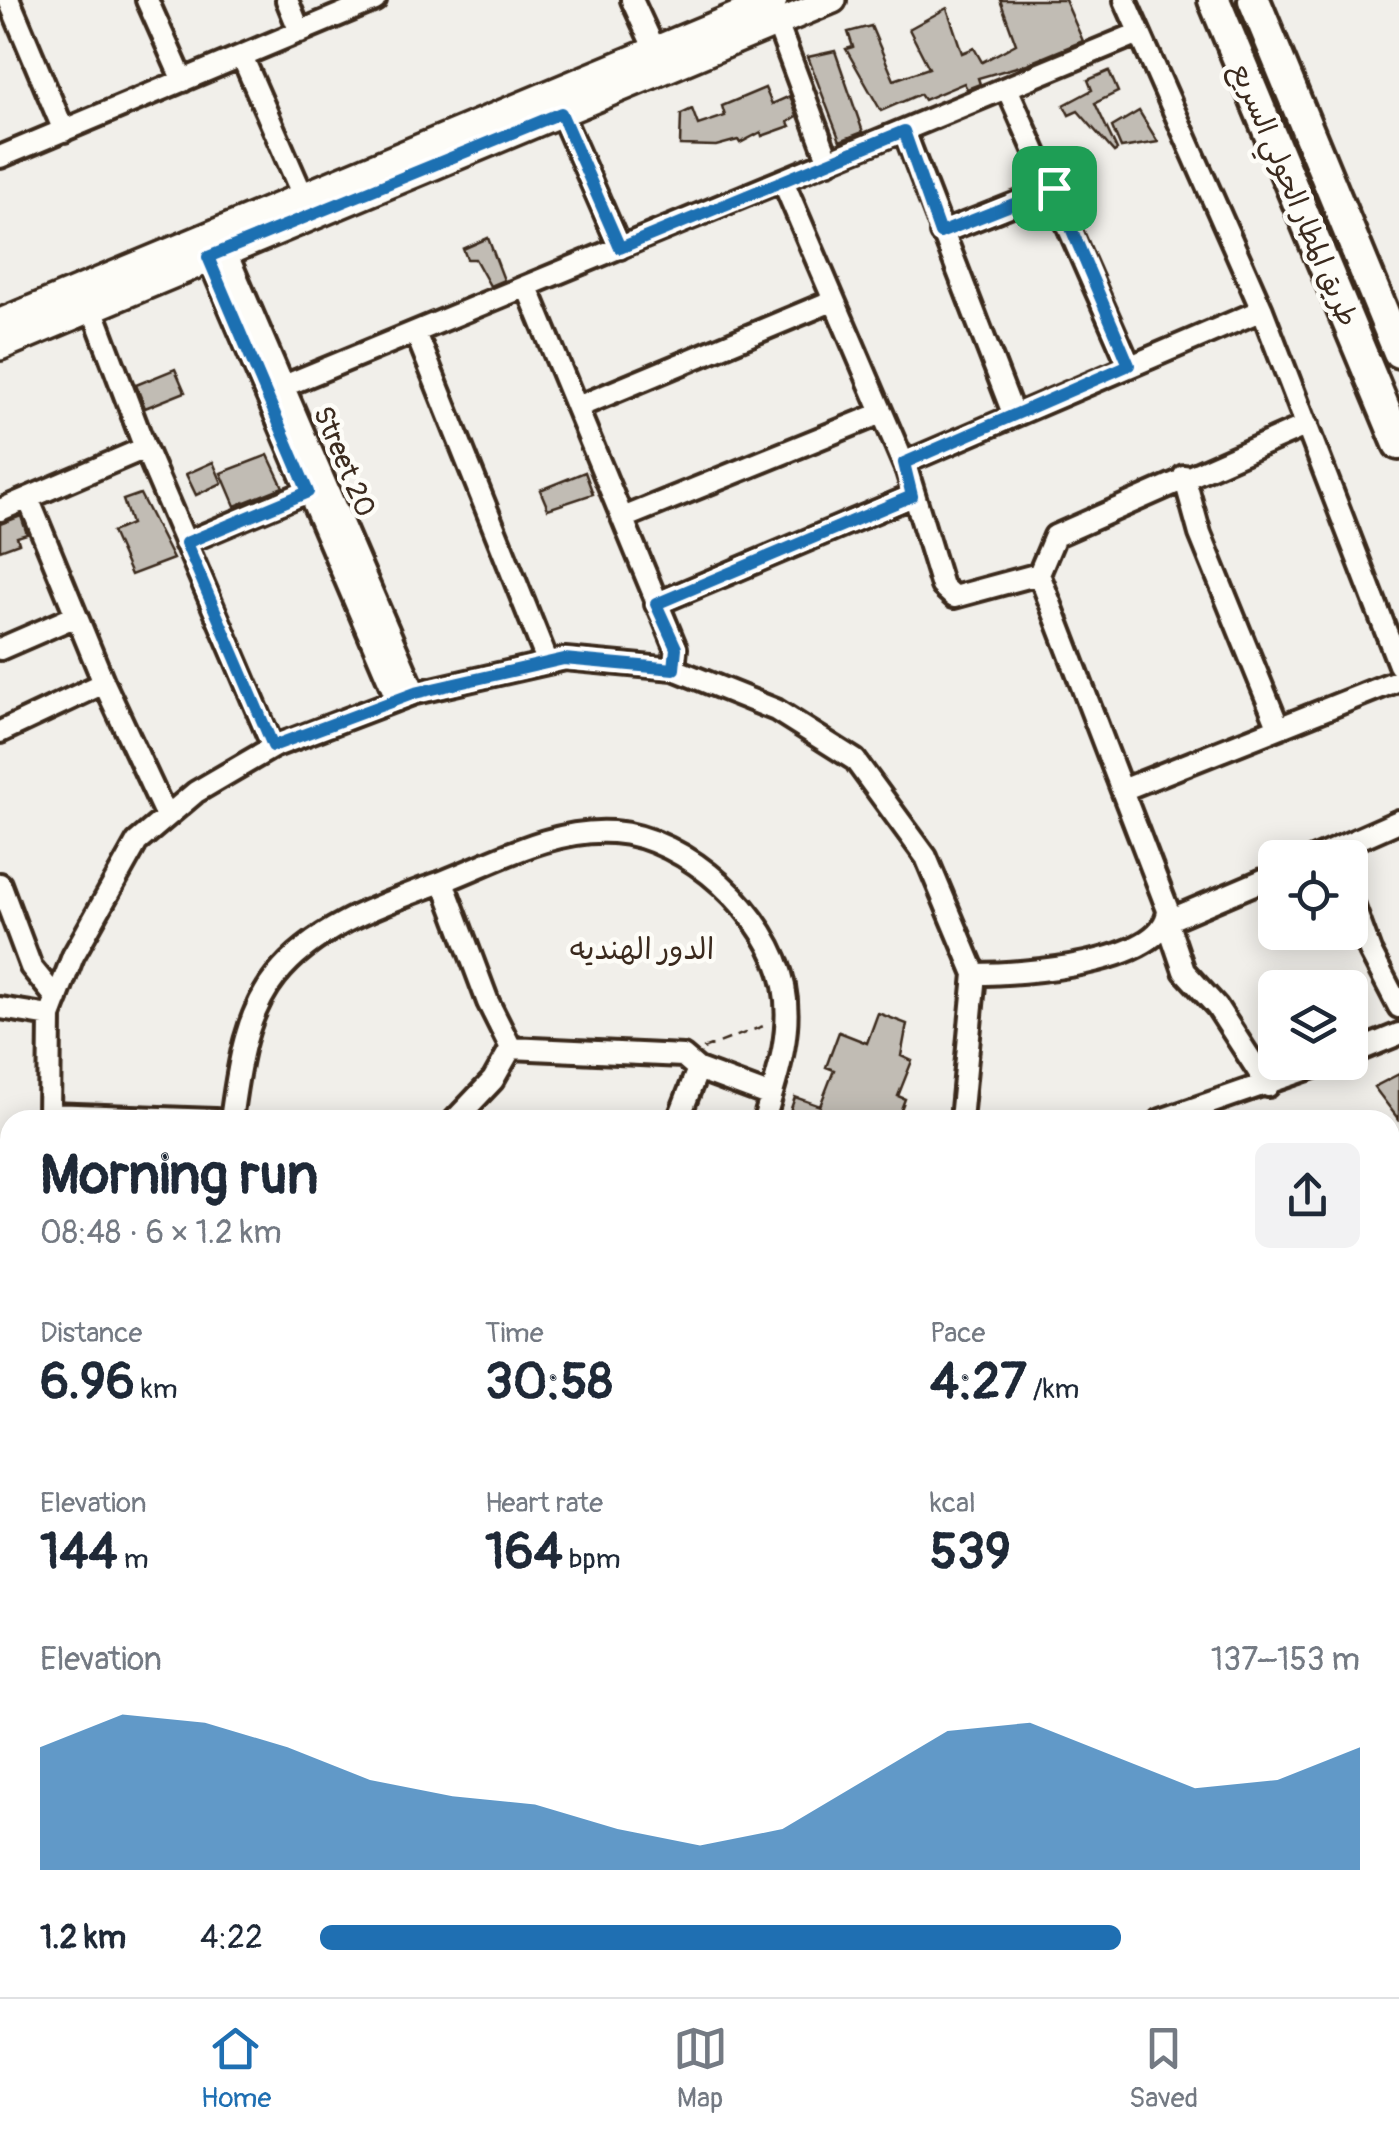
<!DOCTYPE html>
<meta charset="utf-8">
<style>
:root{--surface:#fff;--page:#f2f2f3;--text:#1f2937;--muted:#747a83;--line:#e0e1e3;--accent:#1f6fb2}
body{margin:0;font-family:Pangolin,"Playpen Sans Arabic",sans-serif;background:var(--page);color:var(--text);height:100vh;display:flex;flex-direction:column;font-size:38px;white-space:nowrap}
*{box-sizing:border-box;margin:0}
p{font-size:32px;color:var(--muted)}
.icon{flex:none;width:55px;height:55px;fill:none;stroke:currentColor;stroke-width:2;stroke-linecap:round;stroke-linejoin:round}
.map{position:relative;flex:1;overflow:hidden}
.sheet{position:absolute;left:0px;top:1110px;width:1400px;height:888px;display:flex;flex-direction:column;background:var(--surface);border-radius:30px 30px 0 0;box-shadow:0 5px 25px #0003}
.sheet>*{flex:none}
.buttons{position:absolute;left:1258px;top:840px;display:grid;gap:20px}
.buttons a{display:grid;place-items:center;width:110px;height:110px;border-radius:15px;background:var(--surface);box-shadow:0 5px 25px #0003;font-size:50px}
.pin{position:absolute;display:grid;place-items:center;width:85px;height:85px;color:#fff;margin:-42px;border-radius:20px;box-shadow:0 5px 15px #0006}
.round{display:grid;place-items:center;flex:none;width:105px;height:105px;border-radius:15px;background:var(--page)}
.overview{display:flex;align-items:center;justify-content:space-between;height:170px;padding:0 40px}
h1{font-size:55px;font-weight:700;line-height:75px}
.figures{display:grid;grid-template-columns:repeat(3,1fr);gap:15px;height:170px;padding:10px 40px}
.figures div{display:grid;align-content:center}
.figures b{font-size:50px;font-weight:700}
.figures small{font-size:28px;font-weight:400}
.figures p{font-size:28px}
.chart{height:280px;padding:20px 40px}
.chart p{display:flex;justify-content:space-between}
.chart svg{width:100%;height:180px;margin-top:10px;fill:var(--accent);opacity:.7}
ul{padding:0 40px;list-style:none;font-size:32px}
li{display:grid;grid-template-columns:160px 120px 1fr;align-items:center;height:75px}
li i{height:25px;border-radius:12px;background:var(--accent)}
.dock{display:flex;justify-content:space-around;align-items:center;height:140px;border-top:2px solid var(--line);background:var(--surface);font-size:28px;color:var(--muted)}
.dock a{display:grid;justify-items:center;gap:5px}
.dock .active{color:var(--accent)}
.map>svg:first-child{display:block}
.building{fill:#c1bcb4;stroke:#3b2a1e;stroke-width:2.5}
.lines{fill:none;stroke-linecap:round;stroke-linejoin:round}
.minor-casing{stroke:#3b2a1e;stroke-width:28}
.major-casing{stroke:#3b2a1e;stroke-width:32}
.highway-casing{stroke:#3b2a1e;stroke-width:38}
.path{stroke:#3b2a1e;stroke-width:2.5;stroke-dasharray:10 8;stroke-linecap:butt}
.minor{stroke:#fdfcf7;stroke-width:20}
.major{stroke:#fdfcf7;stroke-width:25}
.highway{stroke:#fdfcf7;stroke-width:30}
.route-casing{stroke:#fff;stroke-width:20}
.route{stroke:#1f6fb2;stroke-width:12}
.labels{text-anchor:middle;stroke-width:9;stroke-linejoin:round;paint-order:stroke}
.street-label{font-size:28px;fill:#3b2a1e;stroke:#fdfcf7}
.neighbourhood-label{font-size:30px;fill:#3b2a1e;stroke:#fdfcf7}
</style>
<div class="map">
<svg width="1399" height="1997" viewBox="0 0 1399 1997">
<rect width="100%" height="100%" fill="#f1efea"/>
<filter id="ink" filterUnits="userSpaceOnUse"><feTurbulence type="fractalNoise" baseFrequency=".01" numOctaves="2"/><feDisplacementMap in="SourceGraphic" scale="20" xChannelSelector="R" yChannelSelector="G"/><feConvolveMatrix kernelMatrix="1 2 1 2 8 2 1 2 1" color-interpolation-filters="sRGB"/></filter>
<g filter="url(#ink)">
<path class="building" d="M1000,0H1065L1083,41L1027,64L978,78L980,84L967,89L964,83L924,100L920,94L881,111L846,49L853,47L848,32L871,26L894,80L929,68L909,29L947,8L962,53L974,48L982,62L1016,44Z
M835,51L863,132L840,141L808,57Z
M1109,71L1118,92L1095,103L1117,150L1114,152L1078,111L1069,115L1064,105L1092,90L1088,80Z
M765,88L772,104L790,96L797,116L788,122L790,126L762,136L761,132L740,143L738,140L716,146L680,145L681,114L692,109L698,125L725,116L722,106Z
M1139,111L1158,142L1121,148L1112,127Z
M488,238L504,280L490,286L475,259H467L463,249Z
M175,369L185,392L145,408L136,385Z
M268,455L283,487L235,506L221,473Z
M213,462L222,483L196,495L186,474Z
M585,472L593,494L548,509L540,490Z
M140,494L173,559L131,575L112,532L131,524L123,500Z
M21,516L27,534L17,537L19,543L0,550V524Z
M878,1013L907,1024L901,1056L912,1061L898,1096L905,1099L897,1120H787L795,1097L820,1106L834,1070L826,1067L839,1032L867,1043Z
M1399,1074V1120L1374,1087Z"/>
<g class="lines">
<g class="minor-casing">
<path id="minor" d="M9,0L64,131
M147,0L183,81
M287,0L300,32
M632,0L655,50
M1125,0L1262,310L1399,665
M777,23L829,162
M242,56L303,196
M1007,88L1129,365
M561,113L620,248
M904,131L1014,416
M0,157L375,0
M783,181L907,471L942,586L954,597L1039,574
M941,233L1055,188
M225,250L415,693
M208,257L397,700
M527,287L676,648L674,669
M92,308L145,448L273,747
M416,333L548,663
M284,386L1139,33
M580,406L832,301
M904,463L1262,310
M1184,476L1200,534L1278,726
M28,498L104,683L166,816
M0,510L145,448
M623,518L882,413
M185,543L308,491
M656,604L912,496
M0,649L76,616
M0,732L104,683
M1125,789L1399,680
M1315,858L1399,821
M443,882L488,1002L511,1048L493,1080L455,1120
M0,884L31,967L57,999
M1350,896L1370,951L1399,1007
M975,974C1019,974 1165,965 1168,910L1039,574L1055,536L1307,425
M0,1008L50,1016
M511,1048L683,1056L698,1069L771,1096
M1350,1054L1399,1034
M1268,1086L1217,1007L1184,971L1167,921L1275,875
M49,1114L215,1120
M49,1120L50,1016L73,956L137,842L196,792L273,747L415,693L565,659L674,669L776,710L855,760L926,857L975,974L961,1120
M231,1120C238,1071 244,1016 276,976C316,926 381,905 439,883C494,862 552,828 613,832C687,837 770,915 784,986C793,1032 777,1077 764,1120
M678,1120L698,1069
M1161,1120L1328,1062
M1390,1174L1399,1171
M0,1226L10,1227
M1390,1343L1399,1367L1390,1371
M0,1546L10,1530
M1390,1616L1399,1612
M1390,1664L1399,1660
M0,1679L10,1687
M1390,1863L1399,1859
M0,1931L10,1926
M119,1988L122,1997
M350,1988L354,1997
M664,1988L665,1997
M813,1988L817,1997
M945,1988L949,1997
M1239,1988L1243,1997
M1383,1988L1387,1997
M244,1997L270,1988
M501,1997L524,1988
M600,1997L624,1988
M696,1997L720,1988
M1070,1997L1093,1988L1097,1997"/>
</g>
<g class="major-casing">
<path id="major" d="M0,322L774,0
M0,347L833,0"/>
</g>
<g class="highway-casing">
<path id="highway" d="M1214,0L1399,444
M1254,0L1399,352"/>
</g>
<path class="path" d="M703,1049L766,1025"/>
<use href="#minor" class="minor"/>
<use href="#major" class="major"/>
<use href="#highway" class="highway"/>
</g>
</g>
<g class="lines" filter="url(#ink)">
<g class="route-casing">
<path id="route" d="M561,113L620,248L904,131L940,233L1054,188L1129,365L904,463L912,496L656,604L676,648L674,669L564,659L415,693L273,746L186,543L308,492L208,257Z"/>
</g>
<use href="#route" class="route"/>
</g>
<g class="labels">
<g class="street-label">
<text transform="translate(1295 194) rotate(67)" y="10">طريق المطار الحولي السريع</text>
<text transform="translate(345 461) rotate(67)" y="10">Street 20</text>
</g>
<g class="neighbourhood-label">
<text x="642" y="959">الدور الهنديه</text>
</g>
</g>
</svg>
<div class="buttons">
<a><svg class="icon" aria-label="locate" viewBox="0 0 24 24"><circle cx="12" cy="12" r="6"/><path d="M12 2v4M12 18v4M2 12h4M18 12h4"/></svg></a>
<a><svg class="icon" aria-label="layers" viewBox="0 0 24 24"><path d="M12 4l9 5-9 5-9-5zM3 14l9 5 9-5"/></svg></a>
</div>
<div class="pin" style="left:1054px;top:188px;background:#1e9e55"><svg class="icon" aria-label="arrive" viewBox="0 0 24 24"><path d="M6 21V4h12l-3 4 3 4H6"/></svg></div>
<section class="sheet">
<div class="overview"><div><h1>Morning run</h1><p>08:48 · 6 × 1.2 km</p></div><a class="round"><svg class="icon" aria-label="share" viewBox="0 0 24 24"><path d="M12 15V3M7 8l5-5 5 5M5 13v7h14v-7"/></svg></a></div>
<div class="figures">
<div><p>Distance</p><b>6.96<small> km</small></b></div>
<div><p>Time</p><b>30:58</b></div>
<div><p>Pace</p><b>4:27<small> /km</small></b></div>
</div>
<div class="figures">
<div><p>Elevation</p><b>144<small> m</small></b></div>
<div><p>Heart rate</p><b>164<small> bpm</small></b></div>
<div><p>kcal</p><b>539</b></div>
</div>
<div class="chart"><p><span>Elevation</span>137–153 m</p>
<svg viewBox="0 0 160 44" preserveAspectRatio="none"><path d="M0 44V14L10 6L20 8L30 14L40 22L50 26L60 28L70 34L80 38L90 34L100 22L110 10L120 8L130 16L140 24L150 22L160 14V44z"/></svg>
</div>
<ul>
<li><b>1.2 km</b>4:22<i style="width:77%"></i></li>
</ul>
</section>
</div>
<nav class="dock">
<a class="active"><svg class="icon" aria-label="home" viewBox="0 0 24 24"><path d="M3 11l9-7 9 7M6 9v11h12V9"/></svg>Home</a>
<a><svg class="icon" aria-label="map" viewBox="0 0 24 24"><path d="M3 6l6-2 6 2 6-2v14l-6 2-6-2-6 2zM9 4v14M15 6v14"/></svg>Map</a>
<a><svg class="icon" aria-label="saved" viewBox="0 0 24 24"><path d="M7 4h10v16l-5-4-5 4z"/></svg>Saved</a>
</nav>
